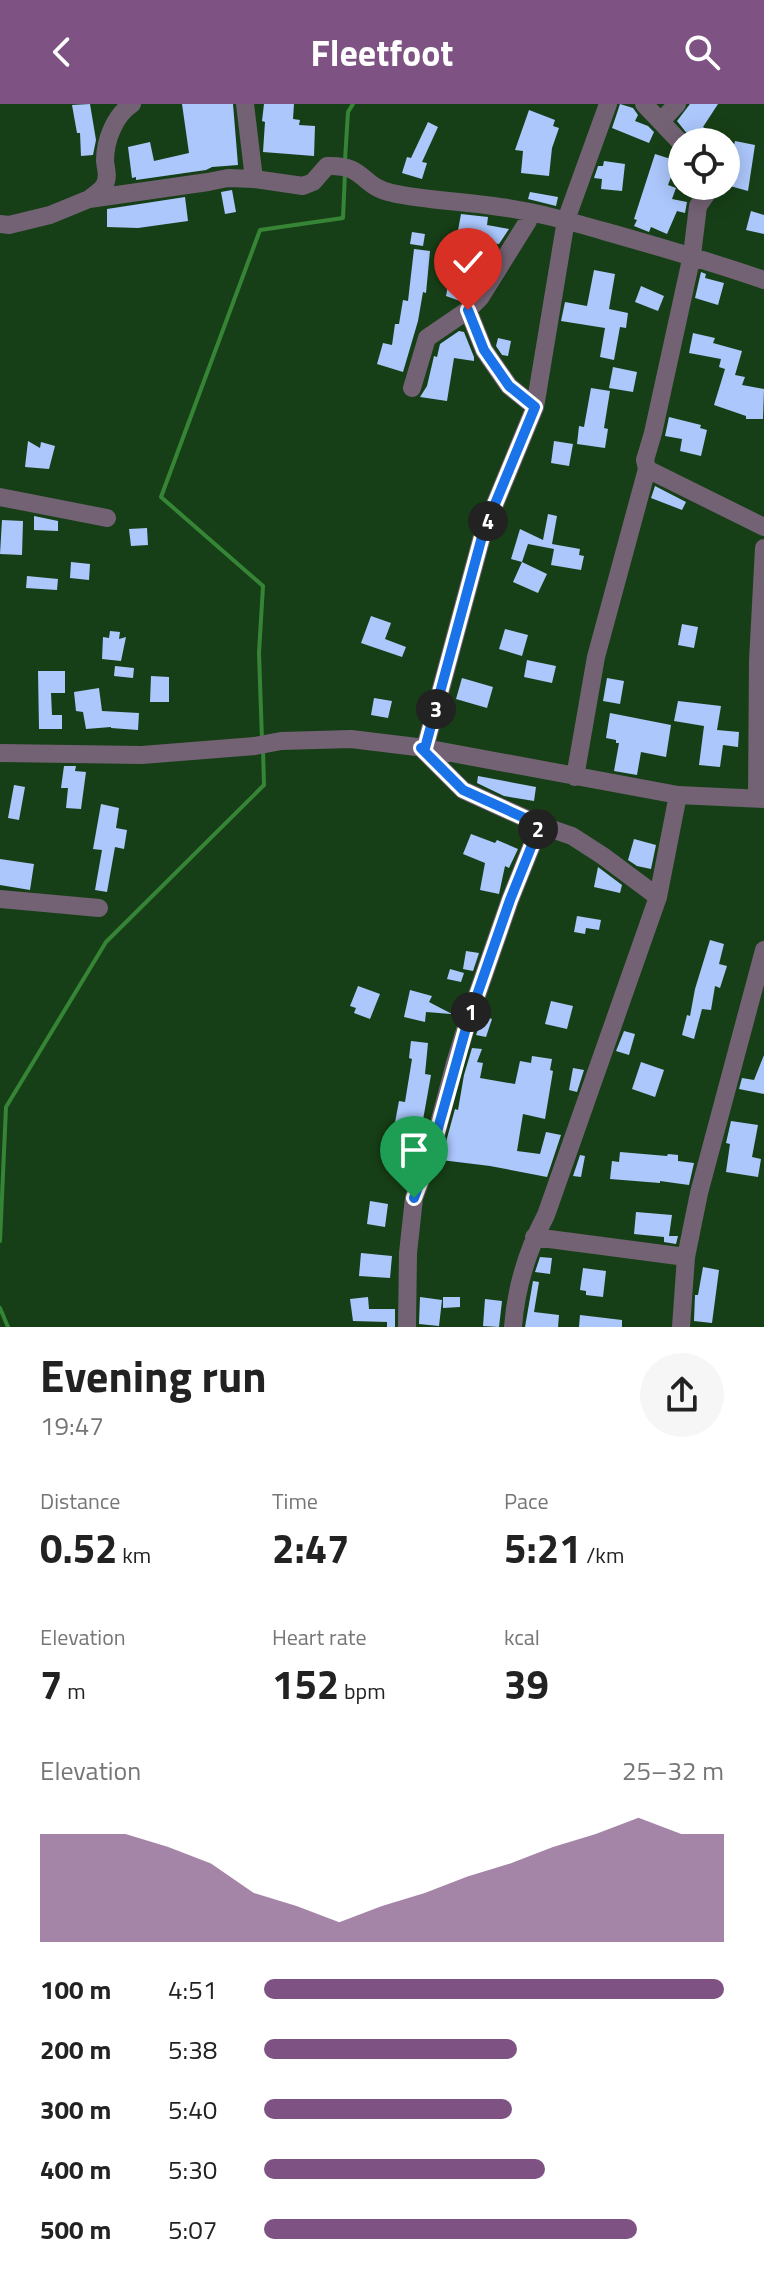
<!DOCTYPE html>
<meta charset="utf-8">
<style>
:root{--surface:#fff;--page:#f6f6f6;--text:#222;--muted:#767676;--accent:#7e5282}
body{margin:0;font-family:"Titillium Web",sans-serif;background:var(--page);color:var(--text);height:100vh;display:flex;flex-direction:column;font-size:30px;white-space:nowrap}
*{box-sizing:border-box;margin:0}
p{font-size:26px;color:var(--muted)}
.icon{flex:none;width:44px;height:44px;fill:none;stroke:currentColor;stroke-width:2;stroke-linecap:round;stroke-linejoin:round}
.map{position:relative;height:1223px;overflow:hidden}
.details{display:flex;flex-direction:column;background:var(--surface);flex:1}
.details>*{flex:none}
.tools{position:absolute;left:668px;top:24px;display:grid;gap:16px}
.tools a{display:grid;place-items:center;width:72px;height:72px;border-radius:50%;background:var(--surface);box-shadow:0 4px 20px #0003;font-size:40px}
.pin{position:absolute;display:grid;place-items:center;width:68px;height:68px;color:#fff;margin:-82px -34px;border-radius:50% 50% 50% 0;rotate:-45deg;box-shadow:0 0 8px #0007}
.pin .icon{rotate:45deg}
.km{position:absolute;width:40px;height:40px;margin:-20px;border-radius:50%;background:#222;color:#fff;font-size:22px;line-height:40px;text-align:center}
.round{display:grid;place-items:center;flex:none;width:84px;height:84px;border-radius:42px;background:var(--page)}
.head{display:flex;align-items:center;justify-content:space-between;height:136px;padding:0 40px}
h1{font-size:44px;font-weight:700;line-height:60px}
.figures{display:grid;grid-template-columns:repeat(3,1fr);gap:12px;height:136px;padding:8px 40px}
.figures div{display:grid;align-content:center}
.figures b{font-size:40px;font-weight:700}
.figures small{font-size:22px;font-weight:400}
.figures p{font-size:22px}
.chart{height:224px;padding:16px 40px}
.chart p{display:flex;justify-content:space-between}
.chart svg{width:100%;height:144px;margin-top:8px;fill:var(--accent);opacity:.7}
ul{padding:0 40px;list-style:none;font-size:26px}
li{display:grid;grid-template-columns:128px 96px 1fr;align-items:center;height:60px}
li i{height:20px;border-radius:10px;background:var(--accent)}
header{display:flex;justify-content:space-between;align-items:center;height:104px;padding:0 40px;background:var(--accent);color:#fff;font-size:36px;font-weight:700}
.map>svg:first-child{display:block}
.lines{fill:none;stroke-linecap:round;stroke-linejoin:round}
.stream{stroke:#368537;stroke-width:4}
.building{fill:#acc7fc}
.minor{stroke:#736274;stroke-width:18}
.route-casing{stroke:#fff;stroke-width:16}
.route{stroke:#1a73e8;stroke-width:10}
</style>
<header><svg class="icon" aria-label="back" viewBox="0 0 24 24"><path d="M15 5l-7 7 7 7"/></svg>Fleetfoot<svg class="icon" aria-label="search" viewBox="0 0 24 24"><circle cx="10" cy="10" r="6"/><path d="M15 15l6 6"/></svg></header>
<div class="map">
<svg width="764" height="1223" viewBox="0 0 764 1223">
<rect width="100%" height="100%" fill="#173f17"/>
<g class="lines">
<path class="stream" d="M345,56L348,8L353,0
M262,636L259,549L263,482L161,393L260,126L343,114L345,69
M0,1137L6,1003L106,838L264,681L263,645
M0,1204L8,1223"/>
</g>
<path class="building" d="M90,0L96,36L93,51L81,52L80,29H77L72,1Z
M182,0H233L238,61L212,63L206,66L136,76V73L132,74L128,43L150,38L154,57L189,49Z
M264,0H294L293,15L300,16L299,21L315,22L314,52L263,48L265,18L262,17Z
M620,0L633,4L638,11L635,17L648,22L654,28L649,39L612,24Z
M690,0H718L703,23L725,38L693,37L677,17Z
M529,6L555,16L553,22L559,24L552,44L549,72L521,69L523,47L515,46Z
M428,18L438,23L422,58L427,59L422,75L402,69L407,53L411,54Z
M735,37L755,41L748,87L730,82L737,55L731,54Z
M655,50L677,57L668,81L676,84L672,95L687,98L685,109L677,107L667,130L651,123L649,128L634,122L637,116L634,115Z
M604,57L625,60L622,87L601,85L602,75L594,74L598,62H603Z
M232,86L236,108L225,110L221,88Z
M530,88L558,93L556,102L528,95Z
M185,93L188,117L138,124L107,123V105Z
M751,107L764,111V130L746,126Z
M461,110L488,113L487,121L509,125L499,140L482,138L473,183L460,197L446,192Z
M412,128L425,130L423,142L410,140Z
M414,145L430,147L426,189L423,188L418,217L403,268L377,260L383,239L392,241L395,220H399L403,196L408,197Z
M594,166L615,170L609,205L628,209L626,224L620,223L614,256L600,253L605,224L561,217L565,198L587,202Z
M701,168L706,170L705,174L724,179L718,201L695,194Z
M641,182L664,192L658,207L635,198Z
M459,227L464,228L474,253V257L454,254L447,297L420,293L427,282L434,252L437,253L440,240Z
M693,229L715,234L713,239L742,247L735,271L745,273L742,281L764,285L763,315H746V312L714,301L725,265L719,263L721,255L689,249Z
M498,234L511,237L508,252L502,251L496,242Z
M613,263L637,268L633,288L609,284Z
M591,284L610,287L604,324L608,325L605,344L577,340L579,322L584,323Z
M669,313L701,321L700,324L707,326L701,352L680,347L682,335L665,332Z
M28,337L40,344L41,338L55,342L49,365L25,363Z
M554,337L573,340L569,362L551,359Z
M655,382L686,398L682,406L651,394Z
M548,410L557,412L552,440L580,445L579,451L584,452L581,466L551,461L554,445L528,440L522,458L547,470L538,489L513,478L522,458L511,455L520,425L543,436Z
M34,412L58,417V427L34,426Z
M2,416L23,417L22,451L0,450Z
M147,424L148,441L131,442L129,425Z
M71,458L90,460L89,476L70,474Z
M27,472L58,475L57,486L26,484Z
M371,512L391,519L385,535L406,543L402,553L361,539Z
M682,520L698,523L694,544L678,541Z
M505,525L528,531L522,552L499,545Z
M110,527L120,528L119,535L126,533L121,557L102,555L103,533L109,534Z
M527,556L556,562L552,579L524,573Z
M115,562L134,564L133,574L114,572Z
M38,567H65V589H51L52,611H62V625H39Z
M151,572L169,573V598H150Z
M462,574L493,583L487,604L456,595Z
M607,574L624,577L620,600L603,597Z
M99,584L102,607L139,609L138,626L111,624V623L86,625L83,608L76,607L74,588Z
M374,594L392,597L388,614L371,611Z
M678,597L721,602L717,626L739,628L738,643L723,641L720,663L699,661L704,622L674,617Z
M610,609L671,621L666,653L641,648L637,671L614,667L619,639H616V636L606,634Z
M64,662H76L75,667L86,668L81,705L66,704L68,684H61Z
M478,672L536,683L534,697L504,692L477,679Z
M14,681L25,683L19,716L8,714Z
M101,700L119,704L116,724L127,726L124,745L115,743L107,788L95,786L102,746L93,745Z
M471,730L495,739L497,736L518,745L509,764L505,762L499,790L480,786L485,759L463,750Z
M634,735L656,741L651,765L637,762L628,756Z
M0,755L34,760L30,786L0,781Z
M598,763L622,781L620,789L594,783Z
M577,812L601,816L599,826L586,824L585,830L574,828Z
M710,836L724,840L719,860L727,862L720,884L715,882L711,906L702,905L694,935L682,931L687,911L690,912L695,885Z
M466,847L479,849L473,867L463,865Z
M450,865L464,869L461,878L447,875Z
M358,882L380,890L370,915L354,909L356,904L350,902Z
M410,886L432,892L429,898L452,910L426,908L425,918L404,913Z
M551,897L573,902L567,925L545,920Z
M483,912L492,915L486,933L476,931Z
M624,927L635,930L629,951L616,947Z
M411,937L428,939L425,970L431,971L421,1027H417L413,1049L390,1045L399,997L405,998L412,955L409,954Z
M472,944L482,945L477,958L483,959L480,974L515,980L520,957L531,959L532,952L552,955L550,966L553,967L545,1015L523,1010L517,1047L540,1050L546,1028L561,1031L547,1073L490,1062L441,1056L455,1005L458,1006L464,971Z
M764,951V990L739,985L742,974L754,976Z
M641,958L664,966L655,993L632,985Z
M573,964L584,966L577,988L569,986Z
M731,1017L758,1021L752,1053L761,1055L758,1073L726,1068L730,1040L726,1039Z
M620,1048L667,1052L668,1050L678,1051V1057L694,1059L689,1081L660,1077V1079L610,1075L612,1057L619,1058Z
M580,1051L585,1052L581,1073L573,1072Z
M370,1097L388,1100L385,1123L367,1120Z
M636,1108L672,1111L669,1132H678L676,1140L664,1138V1133L634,1130Z
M361,1149L392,1152L390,1174L359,1172Z
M540,1153L552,1154L550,1170L535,1168Z
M703,1163L719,1166L712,1219L694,1217L695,1191H698Z
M583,1164L606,1167L603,1193L586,1191V1187L580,1186Z
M533,1177L539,1178L534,1208L559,1211L558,1223H525Z
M368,1193L369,1205H395V1223H387V1218L353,1217L350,1195Z
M420,1193L442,1196L439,1222L419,1220Z
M443,1193H460V1203L443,1204Z
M485,1195L502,1197L499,1223L483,1222Z
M580,1211L622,1216V1223H579Z"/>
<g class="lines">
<path class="minor" d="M245,0L254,75
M644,0L682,40
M661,17L677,0
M89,95C94,91 101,87 104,82C109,73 106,66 105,57C105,36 115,11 132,0
M528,117L480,194L468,206L484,246L509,282L535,303
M0,120L9,121L50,111L89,95L208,78L228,74L254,75L303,82L313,78L327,62C365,60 361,83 392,89C428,97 464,97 500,103C537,108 572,118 607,128C660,143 712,158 764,176
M412,284L427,234L468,206
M647,365L764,423
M0,393L107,414
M421,644L463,686L540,721L572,732L603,752L658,793
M425,644L483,429L535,303L566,116L608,0
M0,649L142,651L255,642L281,637L351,635L425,644L678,691L764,695
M575,673L596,553L647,365L645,356L653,329L692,151L698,102L712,82
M757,693L758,557L764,444
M0,795L99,804
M534,1133L686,1153
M407,1223L408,1149L414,1094L432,1046L455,959L468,917L510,796L540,721
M513,1223C516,1182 527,1147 546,1111L658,793L678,691
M681,1223L686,1153L699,1089L764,846"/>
</g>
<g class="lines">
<g class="route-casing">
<path id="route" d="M414,1094L432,1046L468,917L510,796L540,721L463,686L421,644H425L483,429L535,303L509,282L484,246L468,206"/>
</g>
<use href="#route" class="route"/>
</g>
</svg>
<div class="tools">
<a><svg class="icon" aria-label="locate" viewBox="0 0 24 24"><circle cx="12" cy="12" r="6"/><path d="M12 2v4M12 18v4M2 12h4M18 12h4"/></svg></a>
</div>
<div class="pin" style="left:414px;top:1094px;background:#1e9e55"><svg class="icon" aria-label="arrive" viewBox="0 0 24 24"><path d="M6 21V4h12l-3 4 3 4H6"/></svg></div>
<div class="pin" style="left:468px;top:206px;background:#d93025"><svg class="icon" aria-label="check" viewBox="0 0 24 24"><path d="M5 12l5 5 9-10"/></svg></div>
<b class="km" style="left:471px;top:908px">1</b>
<b class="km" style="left:538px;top:725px">2</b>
<b class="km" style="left:436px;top:605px">3</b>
<b class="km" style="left:488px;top:417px">4</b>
</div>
<section class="details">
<div class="head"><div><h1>Evening run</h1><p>19:47</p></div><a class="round"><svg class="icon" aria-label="share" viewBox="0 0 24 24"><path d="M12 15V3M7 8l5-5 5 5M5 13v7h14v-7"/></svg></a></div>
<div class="figures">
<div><p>Distance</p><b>0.52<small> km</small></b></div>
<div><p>Time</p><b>2:47</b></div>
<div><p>Pace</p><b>5:21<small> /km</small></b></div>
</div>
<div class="figures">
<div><p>Elevation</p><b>7<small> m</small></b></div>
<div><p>Heart rate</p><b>152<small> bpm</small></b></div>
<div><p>kcal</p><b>39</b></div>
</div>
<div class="chart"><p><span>Elevation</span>25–32 m</p>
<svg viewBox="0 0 160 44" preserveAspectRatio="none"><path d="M0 44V11L10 11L20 11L30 15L40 20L50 29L60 33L70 38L80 33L90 29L100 24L110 20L120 15L130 11L140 6L150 11L160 11V44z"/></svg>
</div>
<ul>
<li><b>100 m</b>4:51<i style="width:100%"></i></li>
<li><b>200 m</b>5:38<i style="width:55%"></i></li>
<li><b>300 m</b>5:40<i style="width:54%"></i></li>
<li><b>400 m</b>5:30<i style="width:61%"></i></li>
<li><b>500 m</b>5:07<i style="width:81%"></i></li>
</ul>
</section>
